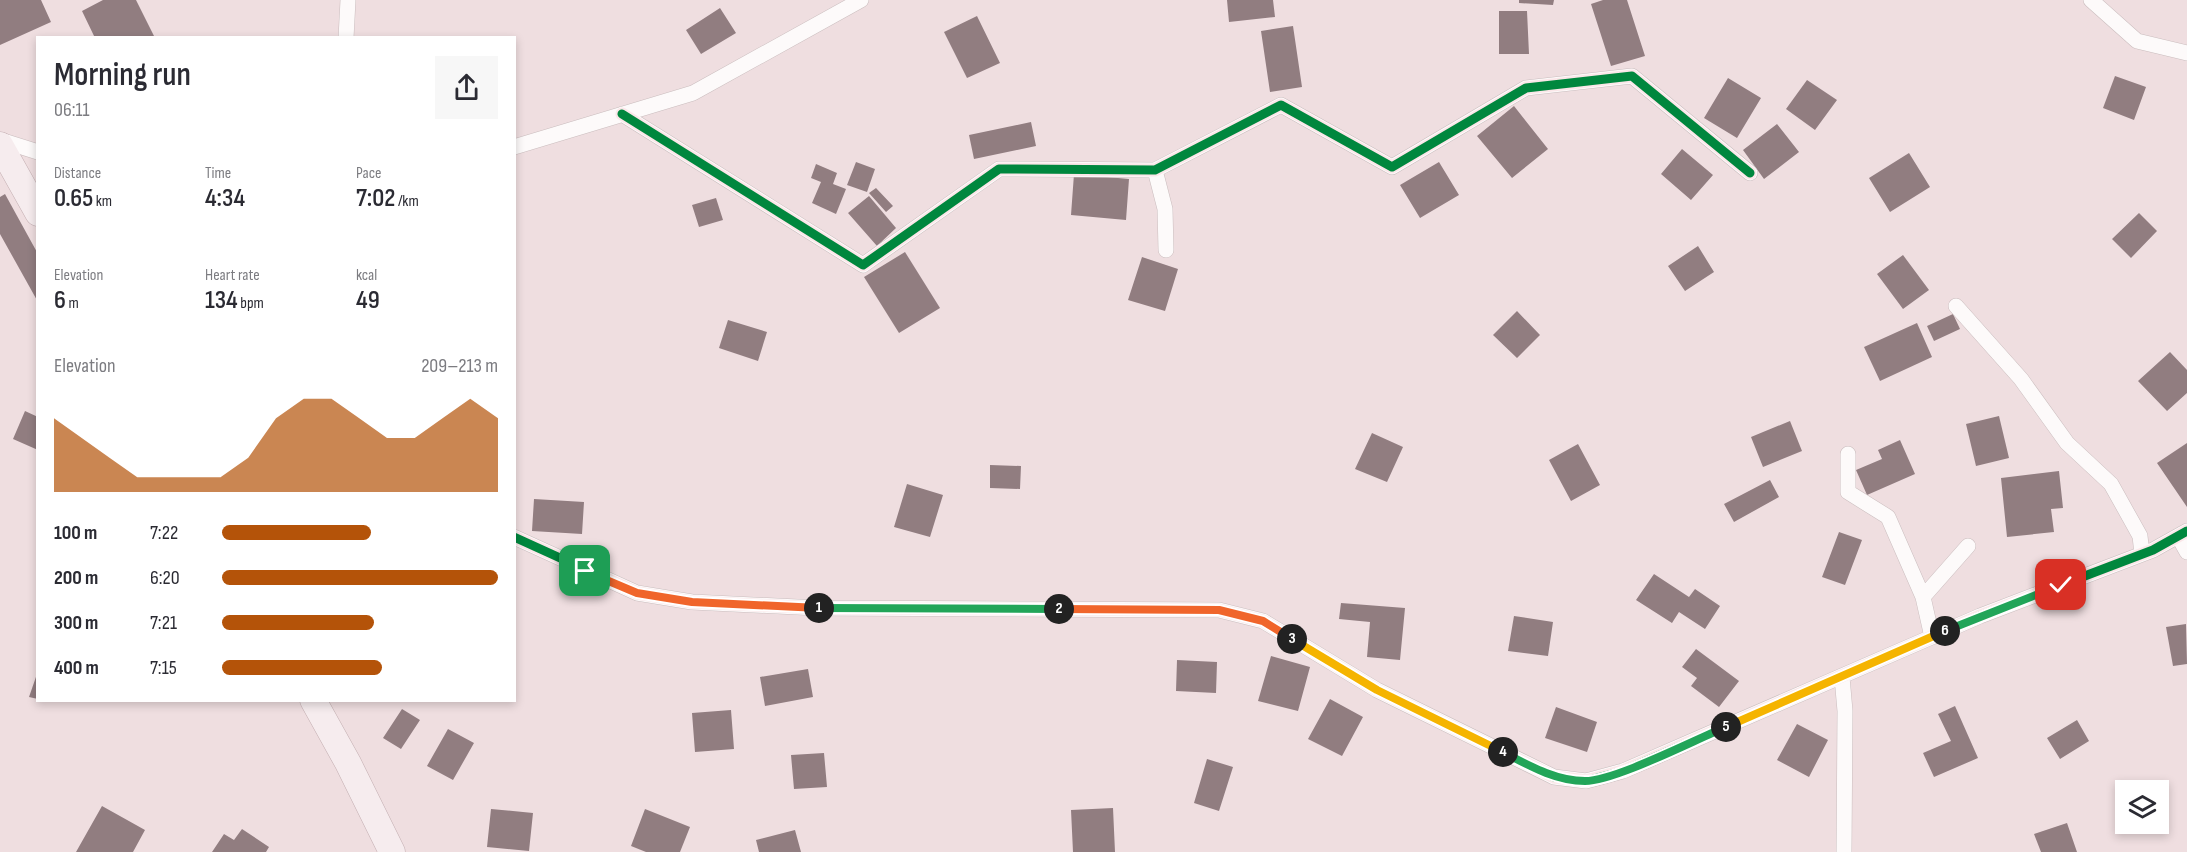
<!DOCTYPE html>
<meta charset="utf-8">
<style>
:root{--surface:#fff;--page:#f7f7f7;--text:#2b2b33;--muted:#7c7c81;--accent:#b45309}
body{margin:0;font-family:"Sofia Sans Condensed",sans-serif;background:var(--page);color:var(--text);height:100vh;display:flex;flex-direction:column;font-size:22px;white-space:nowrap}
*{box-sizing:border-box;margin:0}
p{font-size:20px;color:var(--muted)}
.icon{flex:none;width:33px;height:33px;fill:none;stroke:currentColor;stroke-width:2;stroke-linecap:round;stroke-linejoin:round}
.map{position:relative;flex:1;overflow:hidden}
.drawer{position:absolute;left:36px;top:36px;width:480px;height:666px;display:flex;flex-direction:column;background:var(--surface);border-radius:0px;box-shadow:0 3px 9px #0003}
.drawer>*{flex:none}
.tools{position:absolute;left:2115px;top:780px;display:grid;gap:12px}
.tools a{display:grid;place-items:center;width:54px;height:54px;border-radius:0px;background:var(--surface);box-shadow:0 3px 9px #0003;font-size:30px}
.pin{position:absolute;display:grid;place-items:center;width:51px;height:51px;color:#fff;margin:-26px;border-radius:12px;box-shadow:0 3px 9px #0006}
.km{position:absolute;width:30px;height:30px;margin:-15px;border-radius:50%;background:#222;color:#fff;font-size:16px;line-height:30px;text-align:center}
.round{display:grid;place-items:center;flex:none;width:63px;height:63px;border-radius:0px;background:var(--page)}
.head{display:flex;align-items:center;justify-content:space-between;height:102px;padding:0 18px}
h1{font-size:33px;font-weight:600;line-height:45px}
.figures{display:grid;grid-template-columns:repeat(3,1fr);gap:9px;height:102px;padding:6px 18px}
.figures div{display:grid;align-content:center}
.figures b{font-size:26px;font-weight:600}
.figures small{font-size:16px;font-weight:400}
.figures p{font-size:16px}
.chart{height:168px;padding:12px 18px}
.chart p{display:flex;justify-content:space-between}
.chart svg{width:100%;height:108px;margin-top:6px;fill:var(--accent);opacity:.7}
ul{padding:0 18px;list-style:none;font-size:20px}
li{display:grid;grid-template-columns:96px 72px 1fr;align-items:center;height:45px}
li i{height:15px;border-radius:8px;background:var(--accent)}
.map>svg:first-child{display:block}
.building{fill:#917d80}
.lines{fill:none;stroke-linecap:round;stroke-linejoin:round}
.street-casing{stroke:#cabdbe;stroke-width:16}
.primary-casing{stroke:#c3aeb1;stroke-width:27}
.street{stroke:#fdfafa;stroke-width:15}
.primary{stroke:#f6ecee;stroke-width:26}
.cycleway-casing{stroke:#fbe7e9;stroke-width:13}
.cycleway{stroke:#00873e;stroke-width:9}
.split-1-casing{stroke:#fff;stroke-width:12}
.split-2-casing{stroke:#fff;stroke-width:12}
.split-3-casing{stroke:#fff;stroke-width:12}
.split-4-casing{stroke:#fff;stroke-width:12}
.split-5-casing{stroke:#fff;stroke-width:12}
.split-6-casing{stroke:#fff;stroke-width:12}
.split-7-casing{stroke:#fff;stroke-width:12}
.split-1{stroke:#f0652b;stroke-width:8}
.split-2{stroke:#22a559;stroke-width:8}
.split-3{stroke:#f0652b;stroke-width:8}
.split-4{stroke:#f5b400;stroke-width:8}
.split-5{stroke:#22a559;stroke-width:8}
.split-6{stroke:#f5b400;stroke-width:8}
.split-7{stroke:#22a559;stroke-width:8}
</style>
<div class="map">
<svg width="2187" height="852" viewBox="0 0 2187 852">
<rect width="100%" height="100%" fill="#efdee0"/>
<path class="building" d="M0,0H41L51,22L0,45Z
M103,0H136L155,38H95L82,11Z
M1227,0H1273L1275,17L1229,22Z
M1519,0H1554L1553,5L1519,3Z
M1603,0H1627L1645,56L1611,66L1591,4Z
M720,8L736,33L701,54L686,30Z
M1499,11H1527L1529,54H1499Z
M977,16L1000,63L967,78L944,32Z
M1293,26L1302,87L1270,92L1261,31Z
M2115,76L2146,87L2134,120L2103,108Z
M1728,78L1761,98L1737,138L1704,118Z
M1807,80L1837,100L1815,130L1786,109Z
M1514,106L1548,149L1512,178L1477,136Z
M1031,122L1036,146L974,159L969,135Z
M1777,124L1799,152L1764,179L1743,150Z
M1682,149L1713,175L1691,200L1661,174Z
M1909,153L1930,187L1890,212L1869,178Z
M856,162L875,169L867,192L847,185Z
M1439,162L1459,195L1420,218L1400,185Z
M816,164L837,173L833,184L846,189L836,214L812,203L821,182L811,178Z
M1074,174L1129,179L1126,220L1071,215Z
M876,188L893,206L886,212L869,193Z
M5,194L38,254V302L0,234V197Z
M869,196L896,228L877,246L848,213Z
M716,198L723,220L699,227L692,205Z
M2139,213L2157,231L2131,258L2112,239Z
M1698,246L1714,272L1685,291L1668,266Z
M905,252L940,308L899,333L864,277Z
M1903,255L1929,290L1903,309L1877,274Z
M1142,257L1178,269L1165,311L1128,300Z
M1517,311L1540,335L1517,358L1493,335Z
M1953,314L1960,329L1934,341L1927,326Z
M728,320L767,332L758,361L719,348Z
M1917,323L1932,357L1880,381L1864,347Z
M2170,352L2187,370V393L2167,411L2138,381Z
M25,411L38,417V450L13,439Z
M1999,416L2009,458L1976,466L1966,424Z
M1790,421L1802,451L1763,467L1751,437Z
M1372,433L1403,447L1387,482L1355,469Z
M1900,440L1915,474L1867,495L1856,470L1882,459L1878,450Z
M2187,443V507L2157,463Z
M1578,444L1600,485L1571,501L1549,460Z
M990,465L1021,466L1020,489L990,488Z
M2059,471L2063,508L2051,509L2054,532L2007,537L2001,478Z
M1770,480L1779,497L1734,522L1724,504Z
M907,484L943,495L930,537L894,527Z
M534,499L584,502L582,534L532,531Z
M1839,532L1862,540L1845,585L1822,577Z
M1654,574L1689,597L1695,589L1720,606L1705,629L1679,612L1672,623L1636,600Z
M1341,603L1405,608L1400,660L1367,657L1370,622L1339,619Z
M1514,616L1553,622L1548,656L1508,651Z
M2186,624L2187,664L2173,666L2166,627Z
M1696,649L1739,681L1719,707L1691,686L1697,678L1682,667Z
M1271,656L1310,667L1298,711L1258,701Z
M1177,660L1217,662L1216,693L1176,691Z
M808,669L813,697L765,706L760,677Z
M37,674H38V699L29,697Z
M1330,699L1363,717L1342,756L1308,739Z
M1955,706L1978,758L1934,777L1923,753L1951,741L1938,714Z
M1556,707L1597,722L1587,752L1545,738Z
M402,709L420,720L401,749L383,738Z
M731,710L734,749L695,752L692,713Z
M2077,720L2089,741L2060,759L2047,738Z
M1797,724L1828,740L1809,777L1777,760Z
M448,729L474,743L453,780L427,766Z
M824,753L827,787L794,789L791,755Z
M1207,759L1233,767L1219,811L1194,803Z
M102,806L145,830L133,852H76Z
M1113,808L1115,852H1073L1071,810Z
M491,809L533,813L529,851L487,847Z
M645,809L690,827L680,852H646L631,846Z
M2067,823L2077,852H2041L2034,834Z
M242,829L269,847L266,852H212L224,834L234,840Z
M795,830L801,852H759L756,840Z"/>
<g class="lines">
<g class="street-casing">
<path id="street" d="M2091,0L2137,41L2187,53
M346,38L348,0
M622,114L863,265L999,169L1155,170L1281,105L1392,167L1526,88L1632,76L1750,173
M0,140L38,152
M514,147L693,93L861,0
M1155,170L1165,209L1166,250
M1956,306L2021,379L2067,443L2111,484L2140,536L2142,554
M1848,454V492L1888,517L1923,597
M2178,536L2187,552
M514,537L637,593L692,602L818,608L1219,610L1263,621L1377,690L1554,777L1586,781L1623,771L1980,616L2153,550L2187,531
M1932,637L1923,597L1968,546
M1842,677L1845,711L1844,852"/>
</g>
<g class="primary-casing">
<path id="primary" d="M0,145L38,213
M313,700L348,763L392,852"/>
</g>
<use href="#street" class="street"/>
<use href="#primary" class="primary"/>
<g class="cycleway-casing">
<path id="cycleway" d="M622,114L863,265L999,169L1155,170L1281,105L1392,167L1526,88L1632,76L1750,173
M514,537L637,593L692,602L818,608L1219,610L1263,621L1377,690L1554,777L1586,781L1623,771L1980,616L2153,550L2187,531"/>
</g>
<use href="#cycleway" class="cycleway"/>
</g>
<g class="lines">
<g class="split-1-casing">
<path id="split-1" d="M585,571L637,593L692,602L819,608"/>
</g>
<g class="split-2-casing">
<path id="split-2" d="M819,608L1059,609"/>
</g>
<g class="split-3-casing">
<path id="split-3" d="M1059,609L1219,610L1263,621L1292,639"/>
</g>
<g class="split-4-casing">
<path id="split-4" d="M1292,639L1377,690L1503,752"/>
</g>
<g class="split-5-casing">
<path id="split-5" d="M1503,752C1528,765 1555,781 1585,781C1615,781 1694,740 1726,727"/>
</g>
<g class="split-6-casing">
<path id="split-6" d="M1726,727L1945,631"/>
</g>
<g class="split-7-casing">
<path id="split-7" d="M1945,631L2061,585"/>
</g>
<use href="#split-1" class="split-1"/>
<use href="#split-2" class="split-2"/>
<use href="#split-3" class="split-3"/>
<use href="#split-4" class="split-4"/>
<use href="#split-5" class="split-5"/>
<use href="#split-6" class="split-6"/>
<use href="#split-7" class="split-7"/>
</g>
</svg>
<div class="tools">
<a><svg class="icon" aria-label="layers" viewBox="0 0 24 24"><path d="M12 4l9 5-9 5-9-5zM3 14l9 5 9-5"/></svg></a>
</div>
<div class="pin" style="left:585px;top:571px;background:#1e9e55"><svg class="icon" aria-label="arrive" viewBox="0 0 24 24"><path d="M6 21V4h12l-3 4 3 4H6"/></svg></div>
<div class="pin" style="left:2061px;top:585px;background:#d93025"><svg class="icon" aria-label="check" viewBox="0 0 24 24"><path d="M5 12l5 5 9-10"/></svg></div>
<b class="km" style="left:819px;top:608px">1</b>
<b class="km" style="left:1059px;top:609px">2</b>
<b class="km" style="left:1292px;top:639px">3</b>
<b class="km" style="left:1503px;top:752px">4</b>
<b class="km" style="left:1726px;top:727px">5</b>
<b class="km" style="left:1945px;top:631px">6</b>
<section class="drawer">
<div class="head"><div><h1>Morning run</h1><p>06:11</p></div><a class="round"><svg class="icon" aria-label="share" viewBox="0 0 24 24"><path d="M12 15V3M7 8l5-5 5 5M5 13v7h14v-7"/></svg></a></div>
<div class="figures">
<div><p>Distance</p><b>0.65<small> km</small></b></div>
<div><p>Time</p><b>4:34</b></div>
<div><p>Pace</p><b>7:02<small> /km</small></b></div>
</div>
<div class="figures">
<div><p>Elevation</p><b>6<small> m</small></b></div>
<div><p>Heart rate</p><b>134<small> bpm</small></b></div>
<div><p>kcal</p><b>49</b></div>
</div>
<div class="chart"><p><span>Elevation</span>209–213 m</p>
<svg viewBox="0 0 160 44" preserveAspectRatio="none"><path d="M0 44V14L10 22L20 30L30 38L40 38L50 38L60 38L70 30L80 14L90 6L100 6L110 14L120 22L130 22L140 14L150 6L160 14V44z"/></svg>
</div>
<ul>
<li><b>100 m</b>7:22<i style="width:54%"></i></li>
<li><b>200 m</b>6:20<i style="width:100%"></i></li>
<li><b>300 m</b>7:21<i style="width:55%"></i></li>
<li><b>400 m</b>7:15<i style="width:58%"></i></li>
</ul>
</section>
</div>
